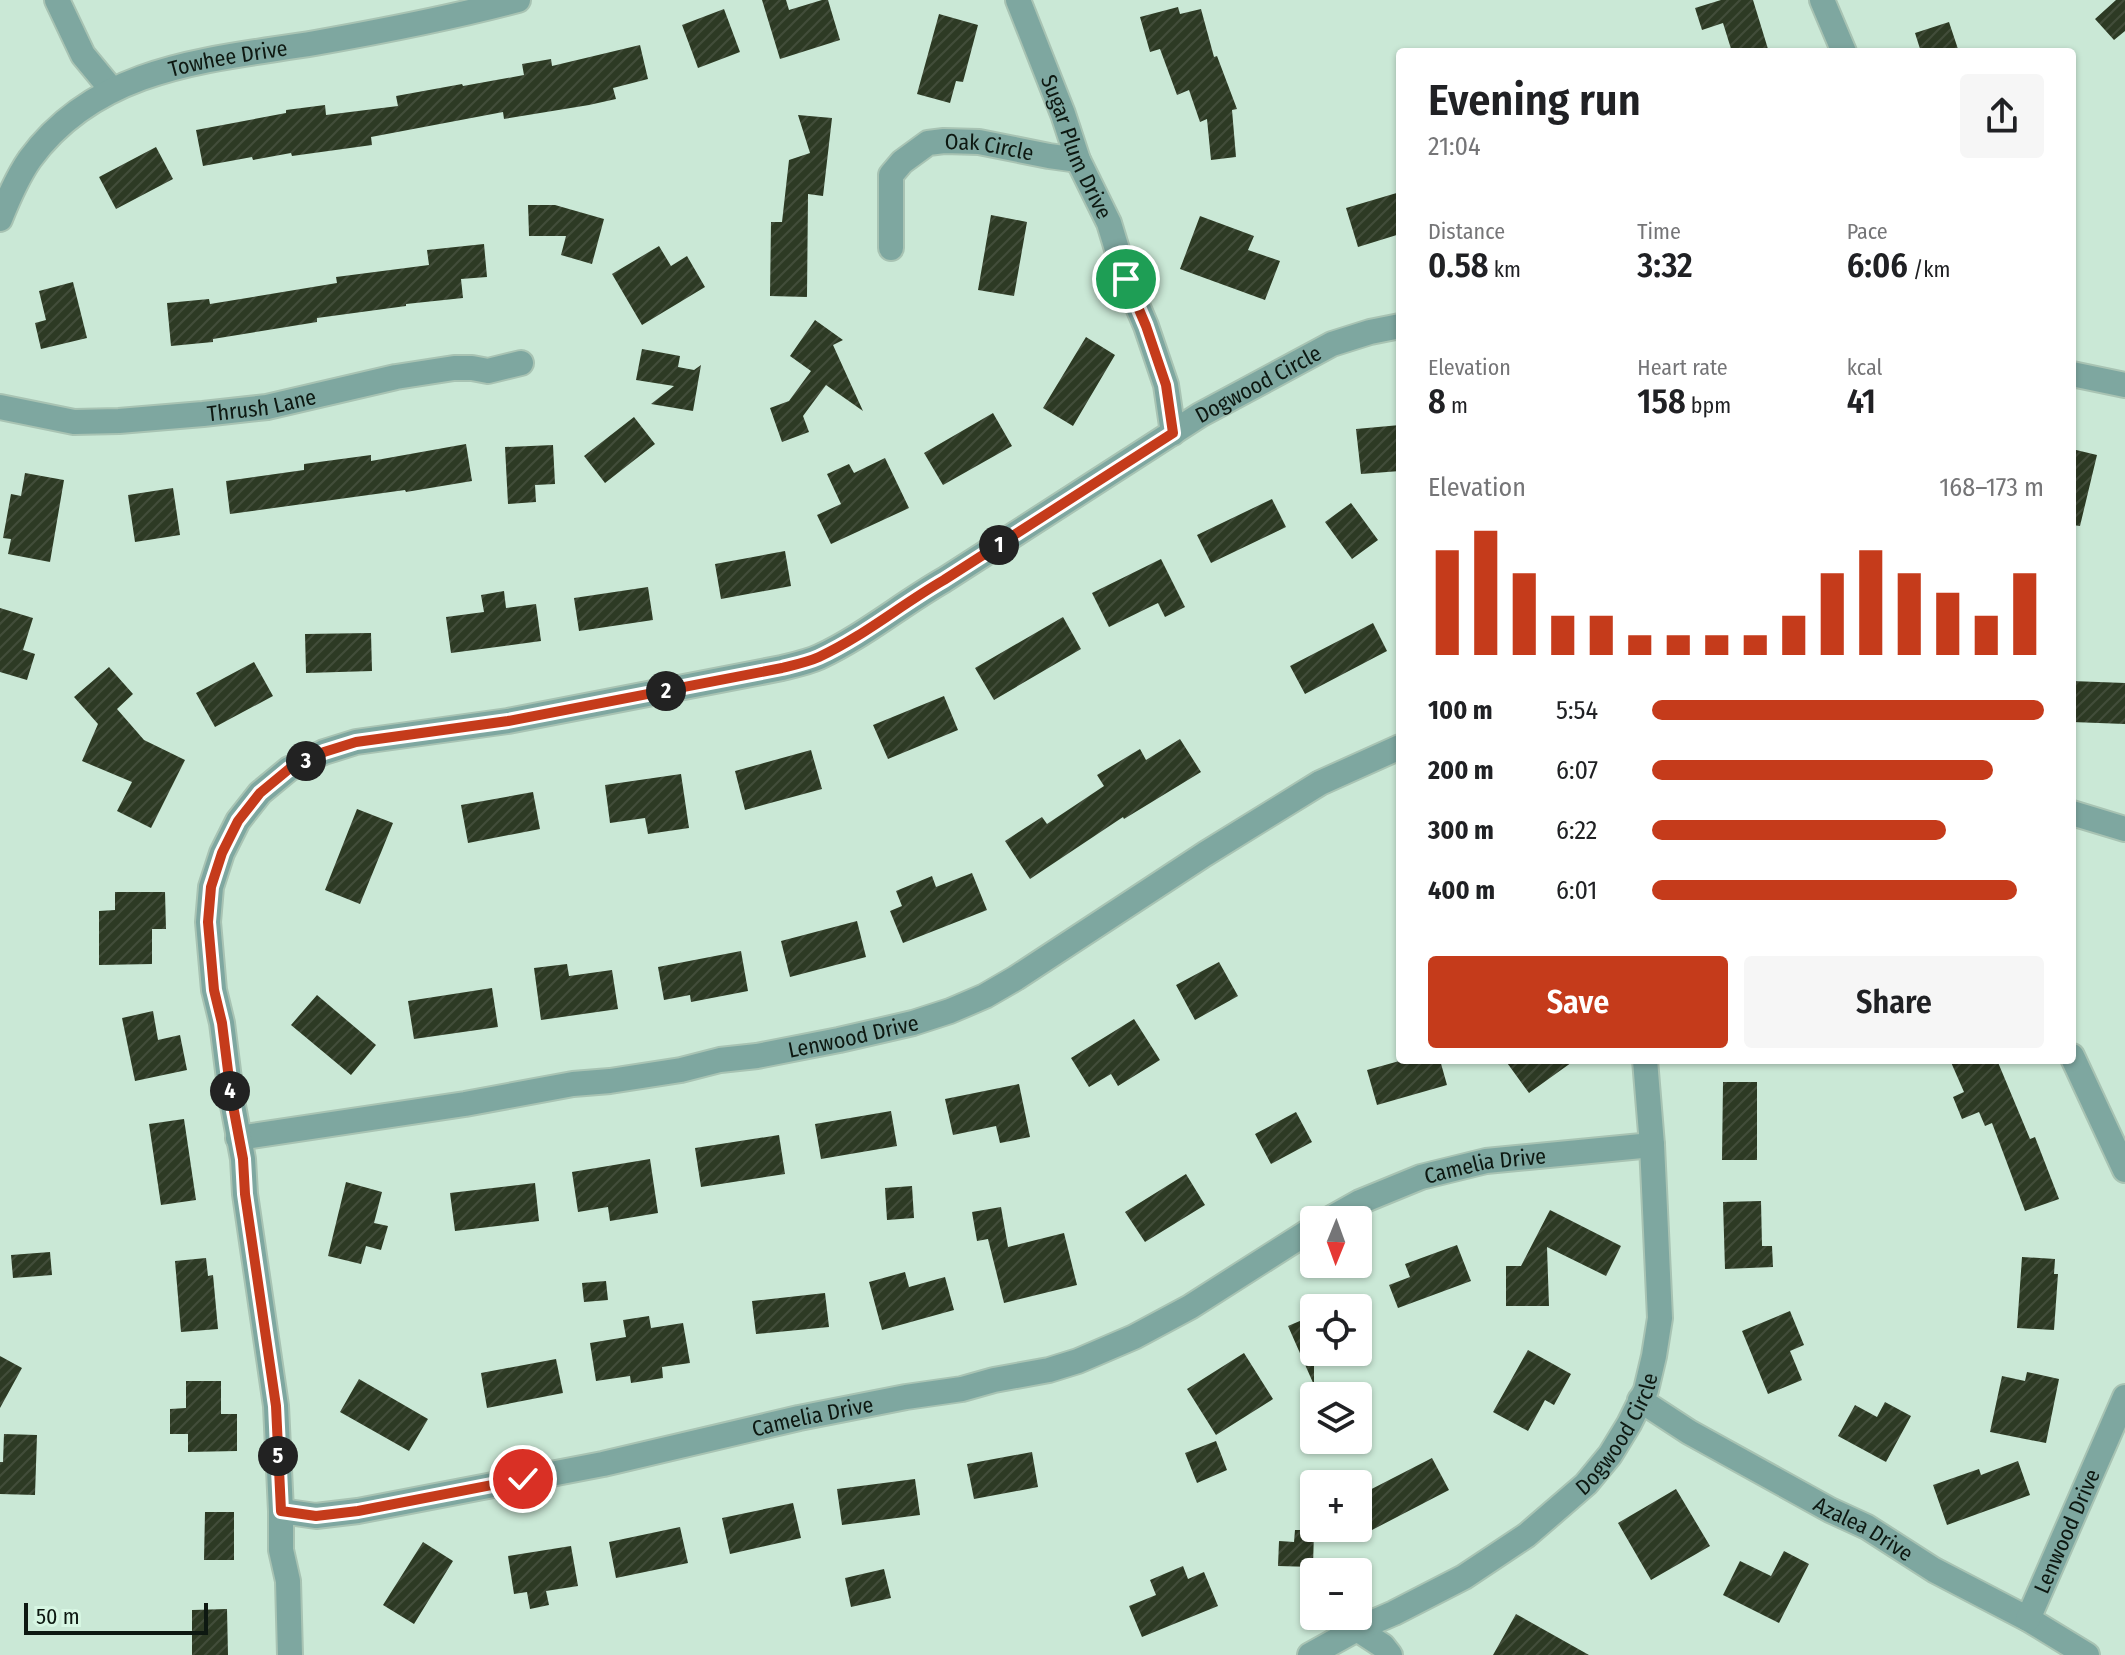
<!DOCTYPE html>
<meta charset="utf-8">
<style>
:root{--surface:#fff;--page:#f6f6f6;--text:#202124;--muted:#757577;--accent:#c53b1b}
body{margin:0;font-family:"Fira Sans Condensed",sans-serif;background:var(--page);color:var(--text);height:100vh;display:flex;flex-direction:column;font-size:30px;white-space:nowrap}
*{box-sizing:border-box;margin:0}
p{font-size:26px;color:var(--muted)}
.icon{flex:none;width:44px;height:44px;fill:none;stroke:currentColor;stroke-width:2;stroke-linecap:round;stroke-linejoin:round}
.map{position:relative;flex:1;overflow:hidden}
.panel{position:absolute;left:1396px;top:48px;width:680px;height:1016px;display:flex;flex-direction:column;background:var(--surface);border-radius:8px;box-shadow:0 2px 6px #0004}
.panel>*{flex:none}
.needle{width:52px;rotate:181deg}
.buttons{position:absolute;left:1300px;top:1206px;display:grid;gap:16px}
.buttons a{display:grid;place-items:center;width:72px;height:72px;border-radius:8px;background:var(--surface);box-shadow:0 2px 6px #0004;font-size:40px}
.scale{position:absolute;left:24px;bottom:20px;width:184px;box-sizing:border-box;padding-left:8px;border:4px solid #0d1811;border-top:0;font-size:22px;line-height:28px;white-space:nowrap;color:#0d1811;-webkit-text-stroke:6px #d7f6e3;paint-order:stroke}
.pin{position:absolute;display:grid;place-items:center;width:68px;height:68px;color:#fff;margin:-34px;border:4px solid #fff;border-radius:50%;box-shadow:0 2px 8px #0007}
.km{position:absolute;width:40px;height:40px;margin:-20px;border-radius:50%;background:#222;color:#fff;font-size:22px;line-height:40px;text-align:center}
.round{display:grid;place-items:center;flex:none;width:84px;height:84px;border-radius:8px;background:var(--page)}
.overview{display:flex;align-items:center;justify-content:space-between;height:136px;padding:0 32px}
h1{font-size:44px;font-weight:600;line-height:60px}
.stats{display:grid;grid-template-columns:repeat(3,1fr);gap:12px;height:136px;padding:8px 32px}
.stats div{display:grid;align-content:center}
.stats b{font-size:34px;font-weight:600}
.stats small{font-size:22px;font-weight:400}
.stats p{font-size:22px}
.chart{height:224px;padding:16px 32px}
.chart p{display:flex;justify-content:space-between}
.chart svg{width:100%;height:144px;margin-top:8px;stroke:var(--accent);stroke-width:6}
.cta{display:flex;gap:16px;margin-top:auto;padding:16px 32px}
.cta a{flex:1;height:92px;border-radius:8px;background:var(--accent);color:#fff;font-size:32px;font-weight:600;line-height:92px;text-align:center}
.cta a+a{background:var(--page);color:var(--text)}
ul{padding:0 32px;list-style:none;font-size:26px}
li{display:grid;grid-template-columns:128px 96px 1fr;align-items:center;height:60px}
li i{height:20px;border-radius:10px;background:var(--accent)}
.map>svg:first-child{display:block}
.building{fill:url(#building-hatch)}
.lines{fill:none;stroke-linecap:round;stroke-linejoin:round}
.street-casing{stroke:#a8c3b3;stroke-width:28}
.street{stroke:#7ea7a0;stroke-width:24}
.route-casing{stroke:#fff;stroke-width:16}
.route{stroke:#c53b1b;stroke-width:10}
.labels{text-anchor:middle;stroke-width:8;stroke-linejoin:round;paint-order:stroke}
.street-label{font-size:22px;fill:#0d1811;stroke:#d7f6e3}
</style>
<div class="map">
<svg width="2125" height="1655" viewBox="0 0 2125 1655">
<defs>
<pattern id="building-hatch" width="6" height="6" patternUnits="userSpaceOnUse" patternTransform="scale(2)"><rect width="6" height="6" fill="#2d3a24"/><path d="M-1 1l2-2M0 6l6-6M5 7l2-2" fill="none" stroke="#424d3a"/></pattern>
</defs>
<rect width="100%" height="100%" fill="#cae8d6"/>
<path class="building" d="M762,0H786L789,10L822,0H828L840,40L780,59Z
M1721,0H1753L1768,49L1758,52H1732L1723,23L1702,30L1695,8Z
M2116,0H2125V31L2114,40L2095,19Z
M1178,7L1180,14L1201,9L1214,57L1217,56L1237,109L1232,110L1236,157L1211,160L1207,119L1200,122L1189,90L1177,95L1160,49L1150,52L1140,17Z
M724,9L740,52L698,68L682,25Z
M939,14L978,25L963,82L956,81L950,103L917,94Z
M1949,22L1959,52H1921L1915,33Z
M640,45L648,79L613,88L616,99L589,105L504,119L503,112L371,137L372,145L292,156L291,153L253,160L252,157L203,166L196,130L286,113V110L325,105L326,115L398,106L396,96L462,84L463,86L524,75L522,64L551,59L552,66Z
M798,115L832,118L823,196L808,194L807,297L770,296L771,222H782L789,160L810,153Z
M156,147L173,179L116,209L99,177Z
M1400,192V234L1358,247L1346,208Z
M528,205H555L604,219L592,264L561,255L566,236H529Z
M991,215L1027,222L1014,296L978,290Z
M1200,216L1254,236L1248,250L1280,261L1265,300L1180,269Z
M484,244L487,277L461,279L463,298L406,304V306L317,318V322L213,339V342L171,346L167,303L209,299L210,304L337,283L336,277L429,265L427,250Z
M659,246L671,266L687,256L705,287L642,325L612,274Z
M73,282L87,338L41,349L35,323L46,320L39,291Z
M815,320L843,340L833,345L863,411L826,385L803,416L809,432L782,442L770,408L789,401L811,371L790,356Z
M1086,337L1115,355L1073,426L1043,408Z
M642,349L680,356L678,367L694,370L701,365L693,411L651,404L674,386L636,380Z
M993,413L1012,446L943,485L924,453Z
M634,417L655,444L605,483L584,456Z
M1400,425V471L1361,474L1356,429Z
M466,444L472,481L406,492L405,490L230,514L226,481L304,470V464L371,455V461Z
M553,445L555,484L535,485L536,502L508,504L505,447Z
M2072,449L2097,455L2080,526L2072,525Z
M885,458L909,508L831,544L817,515L841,504L827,474L849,464L854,473Z
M25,473L64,480L50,562L8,554L11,539L3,538L11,494L21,496Z
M173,488L180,535L135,542L128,495Z
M1272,499L1286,527L1211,563L1197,535Z
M1351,503L1378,540L1352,559L1325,522Z
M785,551L791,586L721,599L715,564Z
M1161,559L1185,607L1165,617L1158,603L1109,627L1092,593Z
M648,587L653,620L579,631L574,598Z
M504,591L506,608L536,604L541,641L451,653L446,617L484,612L481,595Z
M0,608L33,618L23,650L35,654L27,680L0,672Z
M1063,617L1081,649L994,700L975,668Z
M1373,623L1387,651L1305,694L1290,666Z
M371,633L372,671L306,673L305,634Z
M254,662L273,696L215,727L196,693Z
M109,667L133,694L117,709L144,740L185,760L151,828L117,811L132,782L82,761L98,724L74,697Z
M2072,681L2125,683V724L2072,722Z
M944,696L958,730L888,759L873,725Z
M1180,739L1201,772L1124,819L1123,817L1030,879L1005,841L1042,817L1047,824L1104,786L1097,775L1140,749L1146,760Z
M811,750L822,789L745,810L735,771Z
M681,774L689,828L648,834L645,818L610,823L605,785Z
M533,792L540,829L468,843L461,805Z
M357,809L393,823L360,904L325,890Z
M972,873L987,910L903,943L890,911L902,906L896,891L932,876L936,887Z
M115,892H165L166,929H152V964L99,965V911L115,910Z
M857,921L866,957L790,977L781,941Z
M741,951L748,991L691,1002L690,995L664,1000L658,967Z
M1219,962L1238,996L1195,1020L1176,985Z
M567,964L569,976L612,970L618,1009L541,1020L534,968Z
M492,988L498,1027L414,1039L408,1001Z
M317,995L376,1045L351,1075L291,1025Z
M153,1011L158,1040L180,1035L187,1070L135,1081L122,1018Z
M1134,1019L1160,1060L1118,1086L1111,1074L1089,1087L1071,1058Z
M1403,1060H1440L1447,1085L1377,1105L1367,1070Z
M1505,1060H1575L1529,1093Z
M1950,1060H1997L2030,1139L2035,1137L2059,1199L2025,1211L1992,1123L1985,1126L1979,1112L1962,1119L1953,1097L1964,1092Z
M1723,1082H1757V1160H1722Z
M1019,1084L1030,1137L1000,1143L996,1126L953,1135L945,1099Z
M891,1111L897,1146L821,1159L815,1124Z
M1296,1112L1312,1142L1271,1164L1255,1134Z
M184,1119L196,1200L161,1205L149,1124Z
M779,1135L785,1174L701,1187L695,1148Z
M650,1159L658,1213L610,1221L608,1207L578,1212L572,1172Z
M1186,1174L1205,1205L1145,1242L1125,1212Z
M346,1182L382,1192L374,1223L388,1226L381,1250L366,1246L361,1264L328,1256Z
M535,1183L539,1221L455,1231L450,1193Z
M912,1186L914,1218L887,1220L885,1188Z
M1761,1201L1762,1246H1772L1773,1267L1725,1269L1723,1202Z
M1001,1207L1008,1247L1064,1233L1077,1285L1004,1303L988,1239L977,1241L972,1212Z
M1550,1210L1621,1246L1606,1276L1547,1247L1549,1306H1506V1266H1521Z
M1457,1245L1471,1281L1398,1308L1389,1285L1410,1277L1405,1264Z
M50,1252L52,1275L13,1278L11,1255Z
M2022,1257L2055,1259L2054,1274H2058L2054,1330L2017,1328Z
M206,1258L208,1276L213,1275L218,1329L181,1332L175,1261Z
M905,1272L909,1287L945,1277L954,1310L882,1330L869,1282Z
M606,1281L608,1300L584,1302L582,1283Z
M825,1293L829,1327L756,1334L752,1301Z
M1790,1311L1804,1345L1790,1351L1802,1380L1768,1394L1742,1331Z
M1314,1315V1385L1288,1326Z
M649,1316L651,1328L683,1323L690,1363L662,1367L663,1378L631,1383L630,1376L596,1381L590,1343L626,1337L623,1320Z
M1528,1350L1571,1374L1554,1405L1545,1400L1528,1431L1493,1412Z
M1244,1353L1273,1399L1216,1435L1187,1389Z
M0,1356L22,1368L0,1408Z
M556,1359L563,1393L487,1408L481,1373Z
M2027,1372L2059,1379L2046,1443L1990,1432L2002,1376L2025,1381Z
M359,1379L428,1419L409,1451L340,1412Z
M186,1381H221V1414H237V1451L188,1452V1434H170V1409L186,1408Z
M1885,1402L1911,1416L1886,1462L1838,1436L1855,1405L1877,1417Z
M4,1434L37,1435L35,1495L0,1494V1462H3Z
M1216,1441L1227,1470L1197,1483L1185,1453Z
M1032,1452L1038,1487L974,1499L967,1464Z
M1432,1458L1449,1490L1372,1530L1358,1503V1496Z
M2018,1461L2030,1495L1947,1525L1933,1485L1979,1469L1981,1475Z
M915,1479L920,1515L842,1525L837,1489Z
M1676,1489L1710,1546L1651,1580L1618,1523Z
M793,1503L801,1538L730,1554L722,1518Z
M205,1512H234V1560H204Z
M680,1527L688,1563L616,1578L609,1542Z
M1295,1530H1314L1313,1567L1278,1566L1279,1541L1294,1542Z
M423,1542L453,1561L414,1624L383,1605Z
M571,1546L578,1586L546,1591L549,1605L530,1609L527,1592L514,1594L508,1556Z
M1784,1551L1809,1564L1779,1623L1723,1595L1740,1561L1771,1576Z
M1183,1566L1188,1579L1204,1572L1218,1606L1142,1637L1129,1606L1156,1595L1150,1580Z
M884,1569L891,1598L851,1607L845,1578Z
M227,1609L228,1655H192V1610Z
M1516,1614L1589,1655H1493Z"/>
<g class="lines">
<g class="street-casing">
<g id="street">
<path d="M57,0L83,55L112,90"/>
<path id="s1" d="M1018,0L1063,114L1078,160L1109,223L1126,279L1146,326L1166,385L1173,433"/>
<path d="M1822,0L1844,52"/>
<path id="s2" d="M0,219C8,199 18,176 30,159C99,65 211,60 315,43C383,31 451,18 518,0"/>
<path id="s3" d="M891,248V175L902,162L928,143L944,141L979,142L1049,156L1078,160"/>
<path d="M2072,374L2125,385"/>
<path id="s4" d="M0,407L74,422L119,421L203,414L267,407L396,377L454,368H472L488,371L521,363"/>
<path d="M2072,813L2125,829"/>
<path d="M2072,1056L2125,1170"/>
<path id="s5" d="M238,1138L465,1104L573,1084L610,1081L681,1070L720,1060L757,1056L839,1040L913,1023L950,1011L985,996L1016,978L1205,854L1320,783L1400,747"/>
<path id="s6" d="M1328,1220L1360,1202L1421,1177L1486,1161L1652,1145"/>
<path id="s7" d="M1640,1400L1689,1432L1830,1510L1867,1527L1934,1570L2028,1619L2087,1655"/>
<path id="s8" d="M281,1511L316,1516L358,1511L603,1464L799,1418L906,1397L962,1389L994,1380L1049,1370L1078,1361L1134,1337L1190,1307L1314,1228"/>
<path id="s9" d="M2028,1619L2125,1397"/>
<path d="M1357,1629L1383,1646L1390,1655"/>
<path id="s10" d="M290,1655L288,1581L281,1550V1511L276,1406L245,1194L243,1159L231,1095L222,1023L214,990L208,922L211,887L222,853L238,821L260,793L289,769L324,752L356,742L508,721L782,668C794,665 808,662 819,657C864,636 902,604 944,580L1200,415L1332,344L1370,332L1400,326"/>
<path id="s11" d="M1310,1655L1357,1629L1394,1613L1464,1577L1527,1535L1586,1484L1610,1455L1629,1424L1646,1390L1654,1356L1660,1318L1652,1145L1645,1060"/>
</g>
</g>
<use href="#street" class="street"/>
</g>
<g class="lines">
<g class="route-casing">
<path id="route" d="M523,1479L358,1511L316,1516L281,1511L276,1406L245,1194L243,1159L231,1095L222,1023L214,990L208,922L211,887L222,853L238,821L260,793L289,769L324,752L356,742L508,721L782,668C794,665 808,662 819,657C864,636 902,604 944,580L1173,433L1166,385L1146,326L1126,279"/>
</g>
<use href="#route" class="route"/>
</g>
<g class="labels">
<g class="street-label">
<text dy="8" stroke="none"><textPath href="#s2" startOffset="296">Towhee Drive</textPath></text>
<text dy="8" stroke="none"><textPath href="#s1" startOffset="158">Sugar Plum Drive</textPath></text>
<text dy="8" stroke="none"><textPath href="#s3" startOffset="184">Oak Circle</textPath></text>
<text dy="8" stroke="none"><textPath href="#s10" startOffset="1980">Dogwood Circle</textPath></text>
<text dy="8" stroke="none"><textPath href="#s4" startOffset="264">Thrush Lane</textPath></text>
<text dy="8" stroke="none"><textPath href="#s5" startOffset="624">Lenwood Drive</textPath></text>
<text dy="8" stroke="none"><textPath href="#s6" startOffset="168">Camelia Drive</textPath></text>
<text dy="8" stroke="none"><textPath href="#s8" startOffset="542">Camelia Drive</textPath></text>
<text dy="8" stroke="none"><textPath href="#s11" startOffset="386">Dogwood Circle</textPath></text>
<text dy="8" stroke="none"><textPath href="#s7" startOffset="258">Azalea Drive</textPath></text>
<text dy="8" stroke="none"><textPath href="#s9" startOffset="96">Lenwood Drive</textPath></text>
</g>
</g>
</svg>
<div class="buttons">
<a><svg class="needle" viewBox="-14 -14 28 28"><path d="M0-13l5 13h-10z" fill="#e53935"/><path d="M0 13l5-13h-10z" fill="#757577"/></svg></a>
<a><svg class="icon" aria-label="locate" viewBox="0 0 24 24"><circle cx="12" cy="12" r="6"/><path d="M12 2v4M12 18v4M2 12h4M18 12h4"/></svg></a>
<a><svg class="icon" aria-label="layers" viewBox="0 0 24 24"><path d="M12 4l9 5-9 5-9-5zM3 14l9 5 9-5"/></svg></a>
<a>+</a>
<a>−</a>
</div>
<div class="scale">50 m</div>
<div class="pin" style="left:1126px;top:279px;background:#1e9e55"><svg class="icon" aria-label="arrive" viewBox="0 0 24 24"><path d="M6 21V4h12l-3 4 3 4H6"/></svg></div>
<div class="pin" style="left:523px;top:1479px;background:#d93025"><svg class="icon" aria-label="check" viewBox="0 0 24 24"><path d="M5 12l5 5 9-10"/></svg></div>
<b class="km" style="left:999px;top:545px">1</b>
<b class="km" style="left:666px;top:691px">2</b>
<b class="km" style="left:306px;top:761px">3</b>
<b class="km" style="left:230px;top:1091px">4</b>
<b class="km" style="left:278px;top:1456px">5</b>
<section class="panel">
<div class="overview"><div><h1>Evening run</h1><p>21:04</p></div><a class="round"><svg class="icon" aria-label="share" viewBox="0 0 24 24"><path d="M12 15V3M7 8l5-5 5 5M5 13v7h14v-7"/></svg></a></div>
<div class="stats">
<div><p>Distance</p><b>0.58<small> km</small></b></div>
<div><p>Time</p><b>3:32</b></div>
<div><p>Pace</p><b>6:06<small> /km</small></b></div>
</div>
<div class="stats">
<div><p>Elevation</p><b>8<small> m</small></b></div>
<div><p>Heart rate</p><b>158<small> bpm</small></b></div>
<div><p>kcal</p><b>41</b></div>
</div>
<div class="chart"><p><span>Elevation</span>168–173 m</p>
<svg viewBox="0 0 160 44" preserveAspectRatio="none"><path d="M5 44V12M15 44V6M25 44V19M35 44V32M45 44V32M55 44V38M65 44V38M75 44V38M85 44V38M95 44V32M105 44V19M115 44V12M125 44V19M135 44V25M145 44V32M155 44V19"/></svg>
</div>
<ul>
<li><b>100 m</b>5:54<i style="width:100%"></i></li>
<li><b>200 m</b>6:07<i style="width:87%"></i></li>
<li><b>300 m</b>6:22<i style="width:75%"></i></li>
<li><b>400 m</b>6:01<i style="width:93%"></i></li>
</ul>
<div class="cta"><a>Save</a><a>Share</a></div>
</section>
</div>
